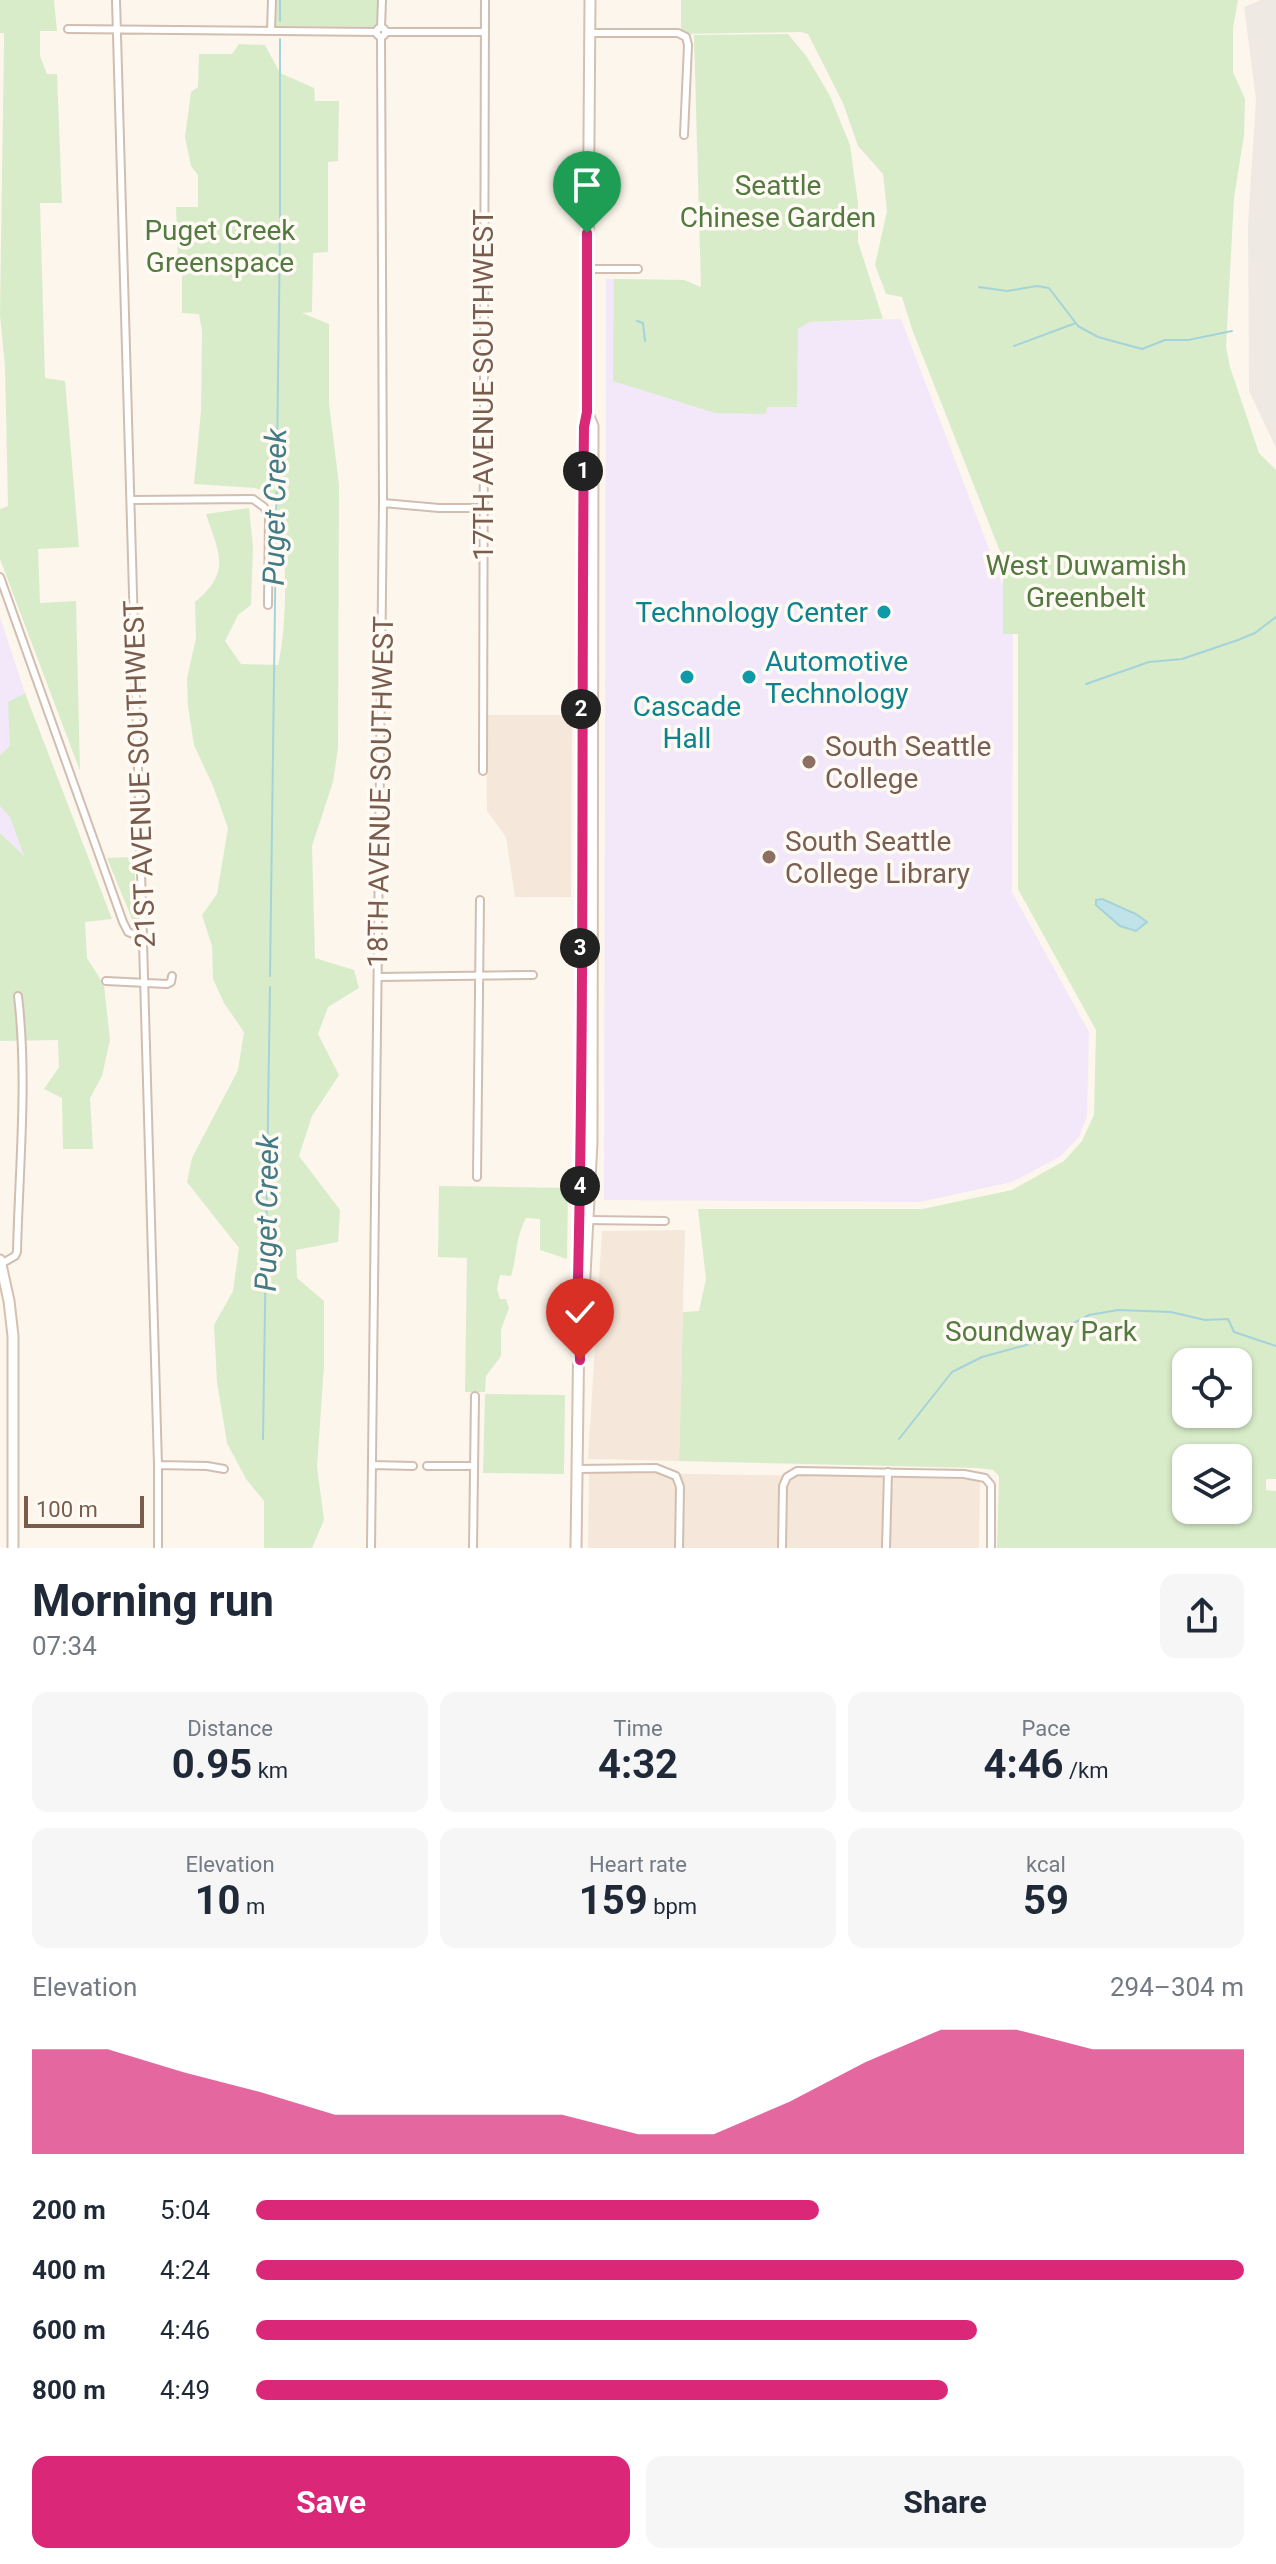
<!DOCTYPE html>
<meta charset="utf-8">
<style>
:root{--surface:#fff;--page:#f6f6f7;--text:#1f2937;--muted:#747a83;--accent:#db2777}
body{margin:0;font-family:Roboto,sans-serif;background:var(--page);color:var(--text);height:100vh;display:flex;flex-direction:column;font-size:30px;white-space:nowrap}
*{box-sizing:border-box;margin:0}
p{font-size:26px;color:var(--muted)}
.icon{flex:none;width:44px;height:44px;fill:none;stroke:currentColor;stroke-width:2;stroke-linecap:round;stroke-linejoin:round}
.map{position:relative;height:1548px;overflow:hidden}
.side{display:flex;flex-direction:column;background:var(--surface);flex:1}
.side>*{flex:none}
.buttons{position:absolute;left:1172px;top:1348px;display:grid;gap:16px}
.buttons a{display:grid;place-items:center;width:80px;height:80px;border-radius:16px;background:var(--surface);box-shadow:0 2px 6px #0004;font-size:40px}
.scale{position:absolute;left:24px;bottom:20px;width:120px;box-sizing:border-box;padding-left:8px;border:4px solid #7a5c4d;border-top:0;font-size:22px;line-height:28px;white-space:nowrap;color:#7a5c4d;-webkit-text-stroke:6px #fffaf3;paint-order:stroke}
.pin{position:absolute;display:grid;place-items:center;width:68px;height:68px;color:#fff;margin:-82px -34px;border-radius:50% 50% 50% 0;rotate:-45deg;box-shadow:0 0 8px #0007}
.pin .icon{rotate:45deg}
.km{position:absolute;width:40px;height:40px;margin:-20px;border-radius:50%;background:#222;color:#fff;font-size:22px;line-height:40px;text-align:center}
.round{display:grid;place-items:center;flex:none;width:84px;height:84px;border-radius:16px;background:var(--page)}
.overview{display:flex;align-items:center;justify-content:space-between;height:136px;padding:0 32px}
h1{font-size:44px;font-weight:700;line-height:60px}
.stats{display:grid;grid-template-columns:repeat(3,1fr);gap:12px;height:136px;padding:8px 32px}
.stats div{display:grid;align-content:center;border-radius:16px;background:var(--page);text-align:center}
.stats b{font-size:40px;font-weight:700}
.stats small{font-size:22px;font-weight:400}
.stats p{font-size:22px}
.chart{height:224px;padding:16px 32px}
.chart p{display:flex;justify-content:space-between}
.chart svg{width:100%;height:144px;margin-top:8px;fill:var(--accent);opacity:.7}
.button{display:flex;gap:16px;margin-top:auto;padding:16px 32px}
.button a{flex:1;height:92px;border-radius:16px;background:var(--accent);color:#fff;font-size:32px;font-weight:700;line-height:92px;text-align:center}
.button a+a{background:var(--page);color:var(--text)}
ul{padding:0 32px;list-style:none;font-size:26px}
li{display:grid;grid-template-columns:128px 96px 1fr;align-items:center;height:60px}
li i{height:20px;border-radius:10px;background:var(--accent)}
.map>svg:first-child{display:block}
.residential{fill:#f5e8da}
.industrial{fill:#efe9e4}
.education{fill:#f3e8fa}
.green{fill:#d8ecc9;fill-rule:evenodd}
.water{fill:#bfe3e8;stroke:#a5d3da;stroke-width:2}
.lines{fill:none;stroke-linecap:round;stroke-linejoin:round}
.stream{stroke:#a5d3da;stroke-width:2}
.street-casing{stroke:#d1beb0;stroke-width:10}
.secondary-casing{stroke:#d6c0b0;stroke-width:13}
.street{stroke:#fff;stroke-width:6}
.secondary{stroke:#fff;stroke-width:9}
.route-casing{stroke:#fff;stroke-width:16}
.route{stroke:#db2777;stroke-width:10}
.culture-dot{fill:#0f9aa8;stroke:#fffaf3;stroke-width:3}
.education-dot{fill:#8d6e63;stroke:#fffaf3;stroke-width:3}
.labels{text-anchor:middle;stroke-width:7;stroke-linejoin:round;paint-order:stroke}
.park-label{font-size:28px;fill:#537a41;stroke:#fffaf3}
.street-label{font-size:28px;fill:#7a5c4d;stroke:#fffaf3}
.culture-label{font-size:28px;fill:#0d838f;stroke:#fffaf3;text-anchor:end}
.education-label{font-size:28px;fill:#785e54;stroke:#fffaf3;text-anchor:start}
.water-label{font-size:30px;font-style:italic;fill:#437c86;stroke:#fffaf3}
</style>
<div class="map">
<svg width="1276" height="1548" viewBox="0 0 1276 1548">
<rect width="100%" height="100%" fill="#fdf6ec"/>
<path class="residential" d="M486,715H572L571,897H515L506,837L487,811Z
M685,1230L679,1461L588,1459L602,1231Z
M589,1472L980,1479L979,1548H588Z"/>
<path class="industrial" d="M1261,0H1276V448L1249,391L1248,224L1256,99L1244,7Z"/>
<path class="education" d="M606,279L684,280L798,329L810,322L901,319L1009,601L1013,633L1012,892L1089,1032L1087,1116L1079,1137L1061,1156L1012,1182L920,1202L604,1200Z
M0,617L25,693L28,986L0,1026Z"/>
<path class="green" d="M0,0H54L57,31H40V56L47,74H57L62,203H40L45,378L65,381L79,547L38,549L40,603L76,601L80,771L0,559V509L8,506L5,367L0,315L4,40V33H0Z
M275,0H378V27L275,26Z
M681,0H1238L1233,28V72L1245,99L1244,135L1234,198L1226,347L1230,367L1259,453L1276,470V1479H1266V1490L1276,1491V1548H997L999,1476L993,1470L978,1468L679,1461L683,1312L699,1311L706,1279L698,1209H922L1012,1190L1064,1161L1082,1141L1094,1115L1096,1030L1018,889V634H1003V559L912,329L902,297L886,294L875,265L887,211L883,174L858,146L843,103L808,34L801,32L681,34ZM1186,1362H1238V1414H1186ZM1186,1458H1238V1510H1186Z
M788,34L807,57L830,96L850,145L858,203V242L883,319L810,322L798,329L797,407H767L766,414L715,413L613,381L614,279L684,280L701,287L694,35Z
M239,44L265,45L280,73L314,88L315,101H339L338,161L328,162V252L313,253L312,312L302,313L329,324V403L339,485L338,748L333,782L312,846L315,958L354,970L359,988L328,1007L318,1034L339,1075L312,1116L299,1156L340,1210L338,1242L296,1250L297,1278L324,1301V1365L317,1467L324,1520L312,1548H264V1501L246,1479L227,1443L217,1382L214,1325L233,1291L239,1248L187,1182L192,1158L238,1070L244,1032L224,1003L213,979L212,946L202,915L217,894L228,828L213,786L194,745L188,706L187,678L196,638L195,602C232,571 219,554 206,514L249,508L253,547L251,605L238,615L225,641L241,664L278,665C288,624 288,534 274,494L255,488L194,484L201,411L202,331L199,314L182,313V267H178L176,207H198V175L191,166L185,137L191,92L198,87L199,54H232Z
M25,693L112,919L85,922L87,958L104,985L110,1040L102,1076L90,1098L93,1149H63L62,1098L44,1089L59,1067L58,1040L0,1041V833L24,856L10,817L0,806V755L10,746L8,702Z
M134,857L137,920L132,919L107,858Z
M439,1186L568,1188L567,1259L540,1250V1219L526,1218C514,1242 518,1254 511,1276L500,1275L497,1289L500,1299H506L509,1308L501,1330V1356L486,1376L485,1392H465L467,1258L438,1257Z
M485,1394L565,1395L564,1474L483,1473Z"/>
<path class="water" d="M1102,899L1136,914L1147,922L1136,931L1120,926L1096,905V900Z"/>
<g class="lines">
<path class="stream" d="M280,0V21
M979,287L1007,291L1037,286L1049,288L1078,326L1098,337L1142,349L1165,340H1188L1232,331
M637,321L643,323L645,341
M1014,346L1076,323
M1086,684L1149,662L1182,659L1238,640L1255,633L1276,617
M270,976L280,231V39
M263,1439L270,987
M899,1439L952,1372L982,1357L1037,1342L1089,1315L1118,1310L1171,1312L1205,1320L1228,1319L1234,1332L1276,1346"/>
<g class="street-casing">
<path id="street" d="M116,0L158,1465V1548
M376.5 32a4.5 4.5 0 1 1 9 0a4.5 4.5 0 1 1-9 0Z
M381,28L382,0
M68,29L377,32
M271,30L272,0
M385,32H485
M590,33H678L686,37L688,45L684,135
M587,269H638
M132,500L253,499L264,507L269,517L268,605
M383,503L439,508H482
M0,577L123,922L128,932L143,938
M483,771L485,0
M378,977L533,975
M106,981L167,984L171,982L172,976
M477,1177L480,900
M587,1220L665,1221
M1,1264L15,1256L17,1252C19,1167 28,1080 18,996
M158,1465L207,1466L224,1469
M372,1465L413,1466
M427,1466H474
M578,1469L656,1468L676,1476L680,1487L679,1548
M371,1548L383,503L381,37
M473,1548L475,1396
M782,1548L783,1486L787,1477L797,1471L964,1474L985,1478L991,1485V1548
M886,1548L888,1472"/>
</g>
<g class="secondary-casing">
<path id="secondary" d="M0,1260L9,1301L13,1336V1548
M583,1313L592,1142L593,426L588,414
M576,1548L579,1324L577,1319C585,1022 581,724 584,427L587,412L590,0"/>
</g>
<use href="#street" class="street"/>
<use href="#secondary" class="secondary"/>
</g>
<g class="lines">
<g class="route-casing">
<path id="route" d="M580,1360L579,1324L577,1319C585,1022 581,724 584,427L587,412V233"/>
</g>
<use href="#route" class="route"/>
</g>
<g class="culture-dot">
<circle cx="884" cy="612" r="8"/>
<circle cx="687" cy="677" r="8"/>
<circle cx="749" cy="677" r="8"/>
</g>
<g class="education-dot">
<circle cx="809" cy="762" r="8"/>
<circle cx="769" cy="857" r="8"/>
</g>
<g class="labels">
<g class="park-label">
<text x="778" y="195">Seattle<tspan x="778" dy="32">Chinese Garden</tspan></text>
<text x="220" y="240">Puget Creek<tspan x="220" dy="32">Greenspace</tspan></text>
<text x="1086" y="575">West Duwamish<tspan x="1086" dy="32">Greenbelt</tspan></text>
<text x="1041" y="1341">Soundway Park</text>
</g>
<g class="street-label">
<text transform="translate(483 385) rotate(-90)" y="10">17TH AVENUE SOUTHWEST</text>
<text transform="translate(139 774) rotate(-92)" y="10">21ST AVENUE SOUTHWEST</text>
<text transform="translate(380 792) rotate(-89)" y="10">18TH AVENUE SOUTHWEST</text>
</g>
<g class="culture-label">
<text x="868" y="622">Technology Center</text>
<text x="765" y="671" text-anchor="start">Automotive<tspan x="765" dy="32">Technology</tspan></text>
<text x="687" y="716" text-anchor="middle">Cascade<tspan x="687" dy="32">Hall</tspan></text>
</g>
<g class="education-label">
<text x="825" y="756">South Seattle<tspan x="825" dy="32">College</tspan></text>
<text x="785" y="851">South Seattle<tspan x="785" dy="32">College Library</tspan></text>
</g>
<g class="water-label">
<text transform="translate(275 507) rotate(-89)" y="10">Puget Creek</text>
<text transform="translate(267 1213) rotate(-89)" y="10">Puget Creek</text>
</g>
</g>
</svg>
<div class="buttons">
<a><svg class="icon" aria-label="locate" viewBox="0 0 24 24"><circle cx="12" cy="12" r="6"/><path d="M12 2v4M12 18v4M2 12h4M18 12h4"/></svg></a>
<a><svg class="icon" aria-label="layers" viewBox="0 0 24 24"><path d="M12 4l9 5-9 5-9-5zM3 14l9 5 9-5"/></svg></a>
</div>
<div class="scale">100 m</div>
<div class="pin" style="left:587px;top:233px;background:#1e9e55"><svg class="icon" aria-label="arrive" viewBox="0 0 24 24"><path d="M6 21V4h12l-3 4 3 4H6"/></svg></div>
<div class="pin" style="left:580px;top:1360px;background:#d93025"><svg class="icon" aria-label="check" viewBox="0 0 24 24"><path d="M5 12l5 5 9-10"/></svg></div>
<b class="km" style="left:583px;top:471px">1</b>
<b class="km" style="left:581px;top:709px">2</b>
<b class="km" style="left:580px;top:948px">3</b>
<b class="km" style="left:580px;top:1186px">4</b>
</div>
<section class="side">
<div class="overview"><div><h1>Morning run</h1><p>07:34</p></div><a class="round"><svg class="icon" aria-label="share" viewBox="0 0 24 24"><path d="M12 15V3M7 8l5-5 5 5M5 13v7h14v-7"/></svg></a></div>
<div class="stats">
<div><p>Distance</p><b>0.95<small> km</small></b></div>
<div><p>Time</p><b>4:32</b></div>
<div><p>Pace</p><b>4:46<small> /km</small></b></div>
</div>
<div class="stats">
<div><p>Elevation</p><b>10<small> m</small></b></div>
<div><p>Heart rate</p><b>159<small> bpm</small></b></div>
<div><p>kcal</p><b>59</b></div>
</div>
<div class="chart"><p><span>Elevation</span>294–304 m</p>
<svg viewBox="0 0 160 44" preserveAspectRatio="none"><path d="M0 44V12L10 12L20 19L30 25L40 32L50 32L60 32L70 32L80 38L90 38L100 28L110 16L120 6L130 6L140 12L150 12L160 12V44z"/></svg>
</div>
<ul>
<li><b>200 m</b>5:04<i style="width:57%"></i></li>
<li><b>400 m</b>4:24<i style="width:100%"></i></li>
<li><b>600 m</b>4:46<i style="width:73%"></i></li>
<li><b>800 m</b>4:49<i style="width:70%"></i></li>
</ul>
<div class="button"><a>Save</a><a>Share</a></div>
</section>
